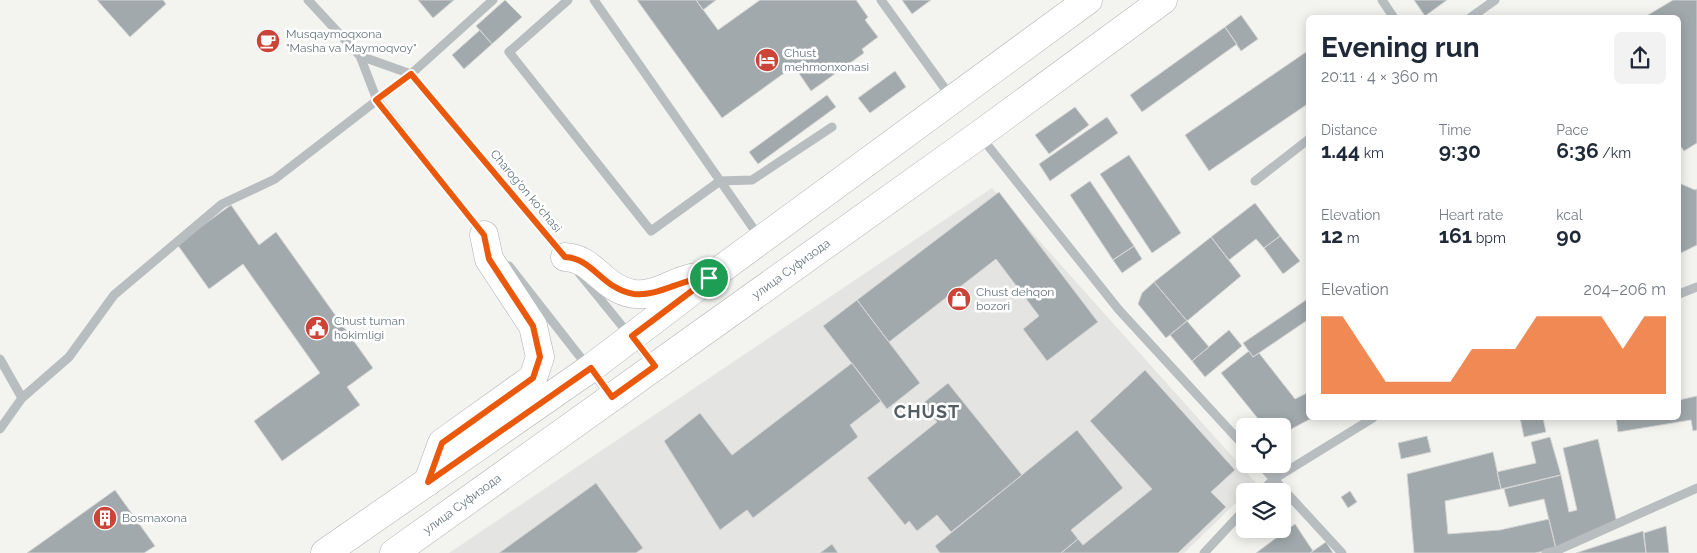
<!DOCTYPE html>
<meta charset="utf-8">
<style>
:root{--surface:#fff;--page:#f2f2f3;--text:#1f2937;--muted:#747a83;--accent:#ea580c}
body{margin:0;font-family:Raleway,sans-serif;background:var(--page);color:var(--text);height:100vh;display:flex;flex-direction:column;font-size:19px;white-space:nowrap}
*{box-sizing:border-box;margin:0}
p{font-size:16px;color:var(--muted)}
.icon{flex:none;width:28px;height:28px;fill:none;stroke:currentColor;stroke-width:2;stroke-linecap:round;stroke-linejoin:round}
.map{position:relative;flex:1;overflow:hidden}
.panel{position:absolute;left:1306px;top:15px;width:375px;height:405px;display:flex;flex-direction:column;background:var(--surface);border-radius:8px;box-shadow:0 2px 12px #0003}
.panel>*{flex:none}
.tools{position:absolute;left:1236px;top:418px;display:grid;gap:10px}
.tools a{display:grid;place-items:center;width:55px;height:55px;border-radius:8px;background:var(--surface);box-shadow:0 2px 12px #0003;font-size:25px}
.pin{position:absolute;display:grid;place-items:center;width:42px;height:42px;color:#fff;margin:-21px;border:2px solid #fff;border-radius:50%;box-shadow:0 1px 5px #0007}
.round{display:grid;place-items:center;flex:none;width:52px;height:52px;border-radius:8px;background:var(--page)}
.headline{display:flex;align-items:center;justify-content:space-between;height:85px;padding:0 15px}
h1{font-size:28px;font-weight:700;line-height:38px}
.figures{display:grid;grid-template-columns:repeat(3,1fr);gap:8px;height:85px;padding:5px 15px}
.figures div{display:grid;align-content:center}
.figures b{font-size:21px;font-weight:700}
.figures small{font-size:14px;font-weight:400}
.figures p{font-size:14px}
.chart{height:140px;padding:10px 15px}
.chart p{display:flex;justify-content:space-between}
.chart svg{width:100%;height:90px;margin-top:5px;fill:var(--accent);opacity:.7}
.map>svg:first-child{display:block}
.built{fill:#e4e4e3}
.building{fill:#a1a9ac;stroke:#d4d4d3}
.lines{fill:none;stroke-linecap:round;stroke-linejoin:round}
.major-casing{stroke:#acb1b3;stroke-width:29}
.minor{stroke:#b8bdbf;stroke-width:9}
.major{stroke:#fff;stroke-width:28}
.route-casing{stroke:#fff;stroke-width:10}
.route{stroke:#ea580c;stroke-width:6}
.labels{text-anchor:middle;stroke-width:5;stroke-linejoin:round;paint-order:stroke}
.poi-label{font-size:12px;fill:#66767d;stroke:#fff;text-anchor:start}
.street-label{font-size:12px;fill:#66767d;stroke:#fff}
.district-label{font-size:18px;font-weight:bold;letter-spacing:1px;fill:#535e63;stroke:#fff}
</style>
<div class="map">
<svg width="1697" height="553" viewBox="0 0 1697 553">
<rect width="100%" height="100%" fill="#f3f3f0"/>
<path class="built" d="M992,188L1256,483L1245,491V494L1184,553H449Z"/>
<path class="building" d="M97,0H163L166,4L130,37Z
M418,0H454L433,18Z
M505,0L522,17L492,44L476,26Z
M637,0H696L718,30L760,0H856L868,17L865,20L878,37L862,49L864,53L811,91L794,66L722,118Z
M696,0H716L703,10Z
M902,0H931L912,14Z
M1414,0H1447L1425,16Z
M1673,0H1697V143L1684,151L1679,144V18H1643Z
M1241,15L1258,39L1241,51L1225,27Z
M1225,27L1237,44L1142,112L1130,95Z
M480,30L492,44L464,69L452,55Z
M1309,50V103L1209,171L1185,135Z
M895,71L906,87L870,113L858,98Z
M827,95L836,107L758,164L749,152Z
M1075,107L1089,125L1049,154L1035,135Z
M1107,117L1118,133L1050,181L1039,164Z
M1129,155L1181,233L1152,253L1100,174Z
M1090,181L1134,246L1113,260L1070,195Z
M1679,183L1695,190L1697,189V245L1679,254Z
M999,192L1098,322L1047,361L1023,329L1039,316L996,259L889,342L857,300Z
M1255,203L1280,236L1264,248L1256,239L1229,260L1211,237Z
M231,205L259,245L276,232L373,368L347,387L360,405L282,461L254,421L320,373L243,264L209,289L177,244Z
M1280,236L1300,261L1283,274L1264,248Z
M1211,237L1241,276L1187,321L1154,282Z
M1134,246L1142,259L1122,273L1113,260Z
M1154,282L1187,321L1166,338L1138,304L1142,293Z
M1309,298V319L1253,357L1243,343Z
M857,300L920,383L887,409L823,326Z
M1187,321L1209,347L1192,361L1170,335Z
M1229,330L1242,346L1205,377L1192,361Z
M1249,351L1253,357L1259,353L1295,399L1309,392V418H1312L1282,434V426H1264L1221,373Z
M852,363L881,401L850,425L858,437L753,518L747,510L720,530L664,441L700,413L732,455Z
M1145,370L1235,470L1211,492L1226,507L1178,553H1061L1078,539L1083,545L1152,489L1090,421Z
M948,383L1022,475L951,532L937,515L917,531L909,521L905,525L867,478L937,422L922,404Z
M1697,396V430L1693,431L1691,420L1618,432L1616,418H1679V400Z
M1520,418H1543L1546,432L1524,437Z
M1077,430L1123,488L1071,530L1078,539L1061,553H940L935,546Z
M1427,436L1431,452L1401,459L1398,443Z
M1550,437L1561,475L1501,489L1497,472L1536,463L1531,442Z
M1598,439L1617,523L1556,549L1544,499L1509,507L1504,489L1561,475L1569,512L1577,510L1563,448Z
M1493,452L1501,489L1445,501L1448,534L1500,530L1549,519L1556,549L1535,553H1414L1407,474Z
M596,483L643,548L636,553H499Z
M115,490L155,546L144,553H27Z
M1350,491L1357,502L1348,508L1341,497Z
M1295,524L1313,551L1310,553H1256Z
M1666,526L1669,553H1646L1644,533Z
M1643,531L1646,553H1576Z
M1326,542L1333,553H1310L1313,551Z
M832,544L838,553H820Z"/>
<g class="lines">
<g class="major-casing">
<path id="major" d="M565,257C594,258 602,289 634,294C656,297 676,279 697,277
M428,482L442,443L533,378L540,357L533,326L489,259L484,235
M325,553L591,368L709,278L1088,0
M394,553L979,135L1163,0"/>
</g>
<path class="minor" d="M308,0L360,56L377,100L483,234
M568,0L509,52L651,231L720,181L752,180L832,127
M594,0L760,238
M881,0L951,97
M1382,0L1394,18
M1470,18L1495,0
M360,56L411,74L564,256
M981,137L1119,310L1245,447
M1255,181L1309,139
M509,266L610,395
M579,273L653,364
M1679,294L1697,287
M0,359L22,398L0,429
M22,398L69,357L114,295L222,204L275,179L411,74L493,0
M1260,464L1342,553
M1262,491L1274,479L1373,418
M1204,553L1245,509
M1546,553L1558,550L1697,488"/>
<use href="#major" class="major"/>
</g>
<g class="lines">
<g class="route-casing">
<path id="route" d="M411,74L565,257C593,258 602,289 634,294C660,297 683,277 709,278L632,336L655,366L612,397L591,368L428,482L442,443L533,378L540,357L533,326L489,259L484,235L376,100Z"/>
</g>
<use href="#route" class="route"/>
</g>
<defs>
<g id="cafe-disc" transform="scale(1.25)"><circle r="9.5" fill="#cc4437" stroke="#fff"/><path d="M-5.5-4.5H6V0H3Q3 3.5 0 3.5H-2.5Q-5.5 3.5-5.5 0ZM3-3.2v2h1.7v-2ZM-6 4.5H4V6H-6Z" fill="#fff"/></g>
<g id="hotel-disc" transform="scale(1.25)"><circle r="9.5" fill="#cc4437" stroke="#fff"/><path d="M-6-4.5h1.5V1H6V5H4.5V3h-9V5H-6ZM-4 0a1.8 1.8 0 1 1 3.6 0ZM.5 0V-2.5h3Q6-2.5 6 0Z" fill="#fff"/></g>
<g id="shop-disc" transform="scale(1.25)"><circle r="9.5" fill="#cc4437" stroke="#fff"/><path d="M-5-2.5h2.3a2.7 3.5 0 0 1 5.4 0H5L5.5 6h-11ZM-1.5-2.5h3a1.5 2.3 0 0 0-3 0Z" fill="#fff"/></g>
<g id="civic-disc" transform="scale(1.25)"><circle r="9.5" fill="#cc4437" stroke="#fff"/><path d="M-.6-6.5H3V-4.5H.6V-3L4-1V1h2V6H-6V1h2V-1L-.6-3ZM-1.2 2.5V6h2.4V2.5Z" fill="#fff"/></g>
<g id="building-disc" transform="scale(1.25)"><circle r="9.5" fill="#cc4437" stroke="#fff"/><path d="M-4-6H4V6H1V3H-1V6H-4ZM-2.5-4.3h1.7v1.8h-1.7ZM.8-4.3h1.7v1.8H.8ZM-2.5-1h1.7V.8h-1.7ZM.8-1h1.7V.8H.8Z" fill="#fff"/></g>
</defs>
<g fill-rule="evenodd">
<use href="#cafe-disc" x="268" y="41"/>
<use href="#hotel-disc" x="767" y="60"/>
<use href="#shop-disc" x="959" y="299"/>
<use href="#civic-disc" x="317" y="328"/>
<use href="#building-disc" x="105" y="518"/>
</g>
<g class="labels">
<g class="poi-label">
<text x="286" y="38">Musqaymoqxona<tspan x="286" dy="14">"Masha va Maymoqvoy"</tspan></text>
<text x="784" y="57">Chust<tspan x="784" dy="14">mehmonxonasi</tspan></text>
<text x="976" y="296">Chust dehqon<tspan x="976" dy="14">bozori</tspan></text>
<text x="334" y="325">Chust tuman<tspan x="334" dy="14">hokimligi</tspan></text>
<text x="122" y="522">Bosmaxona</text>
</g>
<g class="street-label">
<text transform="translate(526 191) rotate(50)" y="4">Charog‘on ko‘chasi</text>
<text transform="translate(791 269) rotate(-36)" y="4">улица Суфизода</text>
<text transform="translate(462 504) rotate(-36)" y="4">улица Суфизода</text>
</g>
<g class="district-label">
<text x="927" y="418">CHUST</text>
</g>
</g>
</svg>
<div class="tools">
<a><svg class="icon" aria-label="locate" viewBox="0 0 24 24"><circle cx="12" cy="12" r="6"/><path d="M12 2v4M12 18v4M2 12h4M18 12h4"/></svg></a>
<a><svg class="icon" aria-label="layers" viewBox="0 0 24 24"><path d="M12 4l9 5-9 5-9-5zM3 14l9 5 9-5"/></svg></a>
</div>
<div class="pin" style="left:709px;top:278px;background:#1e9e55"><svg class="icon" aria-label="arrive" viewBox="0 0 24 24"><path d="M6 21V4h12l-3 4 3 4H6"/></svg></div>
<section class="panel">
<div class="headline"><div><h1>Evening run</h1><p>20:11 · 4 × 360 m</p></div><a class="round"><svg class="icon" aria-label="share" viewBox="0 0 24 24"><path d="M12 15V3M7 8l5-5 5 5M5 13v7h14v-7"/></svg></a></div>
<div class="figures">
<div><p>Distance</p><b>1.44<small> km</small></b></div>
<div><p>Time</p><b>9:30</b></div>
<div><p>Pace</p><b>6:36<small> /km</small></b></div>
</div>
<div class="figures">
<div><p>Elevation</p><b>12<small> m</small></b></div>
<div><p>Heart rate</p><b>161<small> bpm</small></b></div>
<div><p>kcal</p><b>90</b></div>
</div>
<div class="chart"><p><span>Elevation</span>204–206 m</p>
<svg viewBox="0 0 160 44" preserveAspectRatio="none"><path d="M0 44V6L10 6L20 22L30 38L40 38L50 38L60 38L70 22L80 22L90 22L100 6L110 6L120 6L130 6L140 22L150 6L160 6V44z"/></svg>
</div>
</section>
</div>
